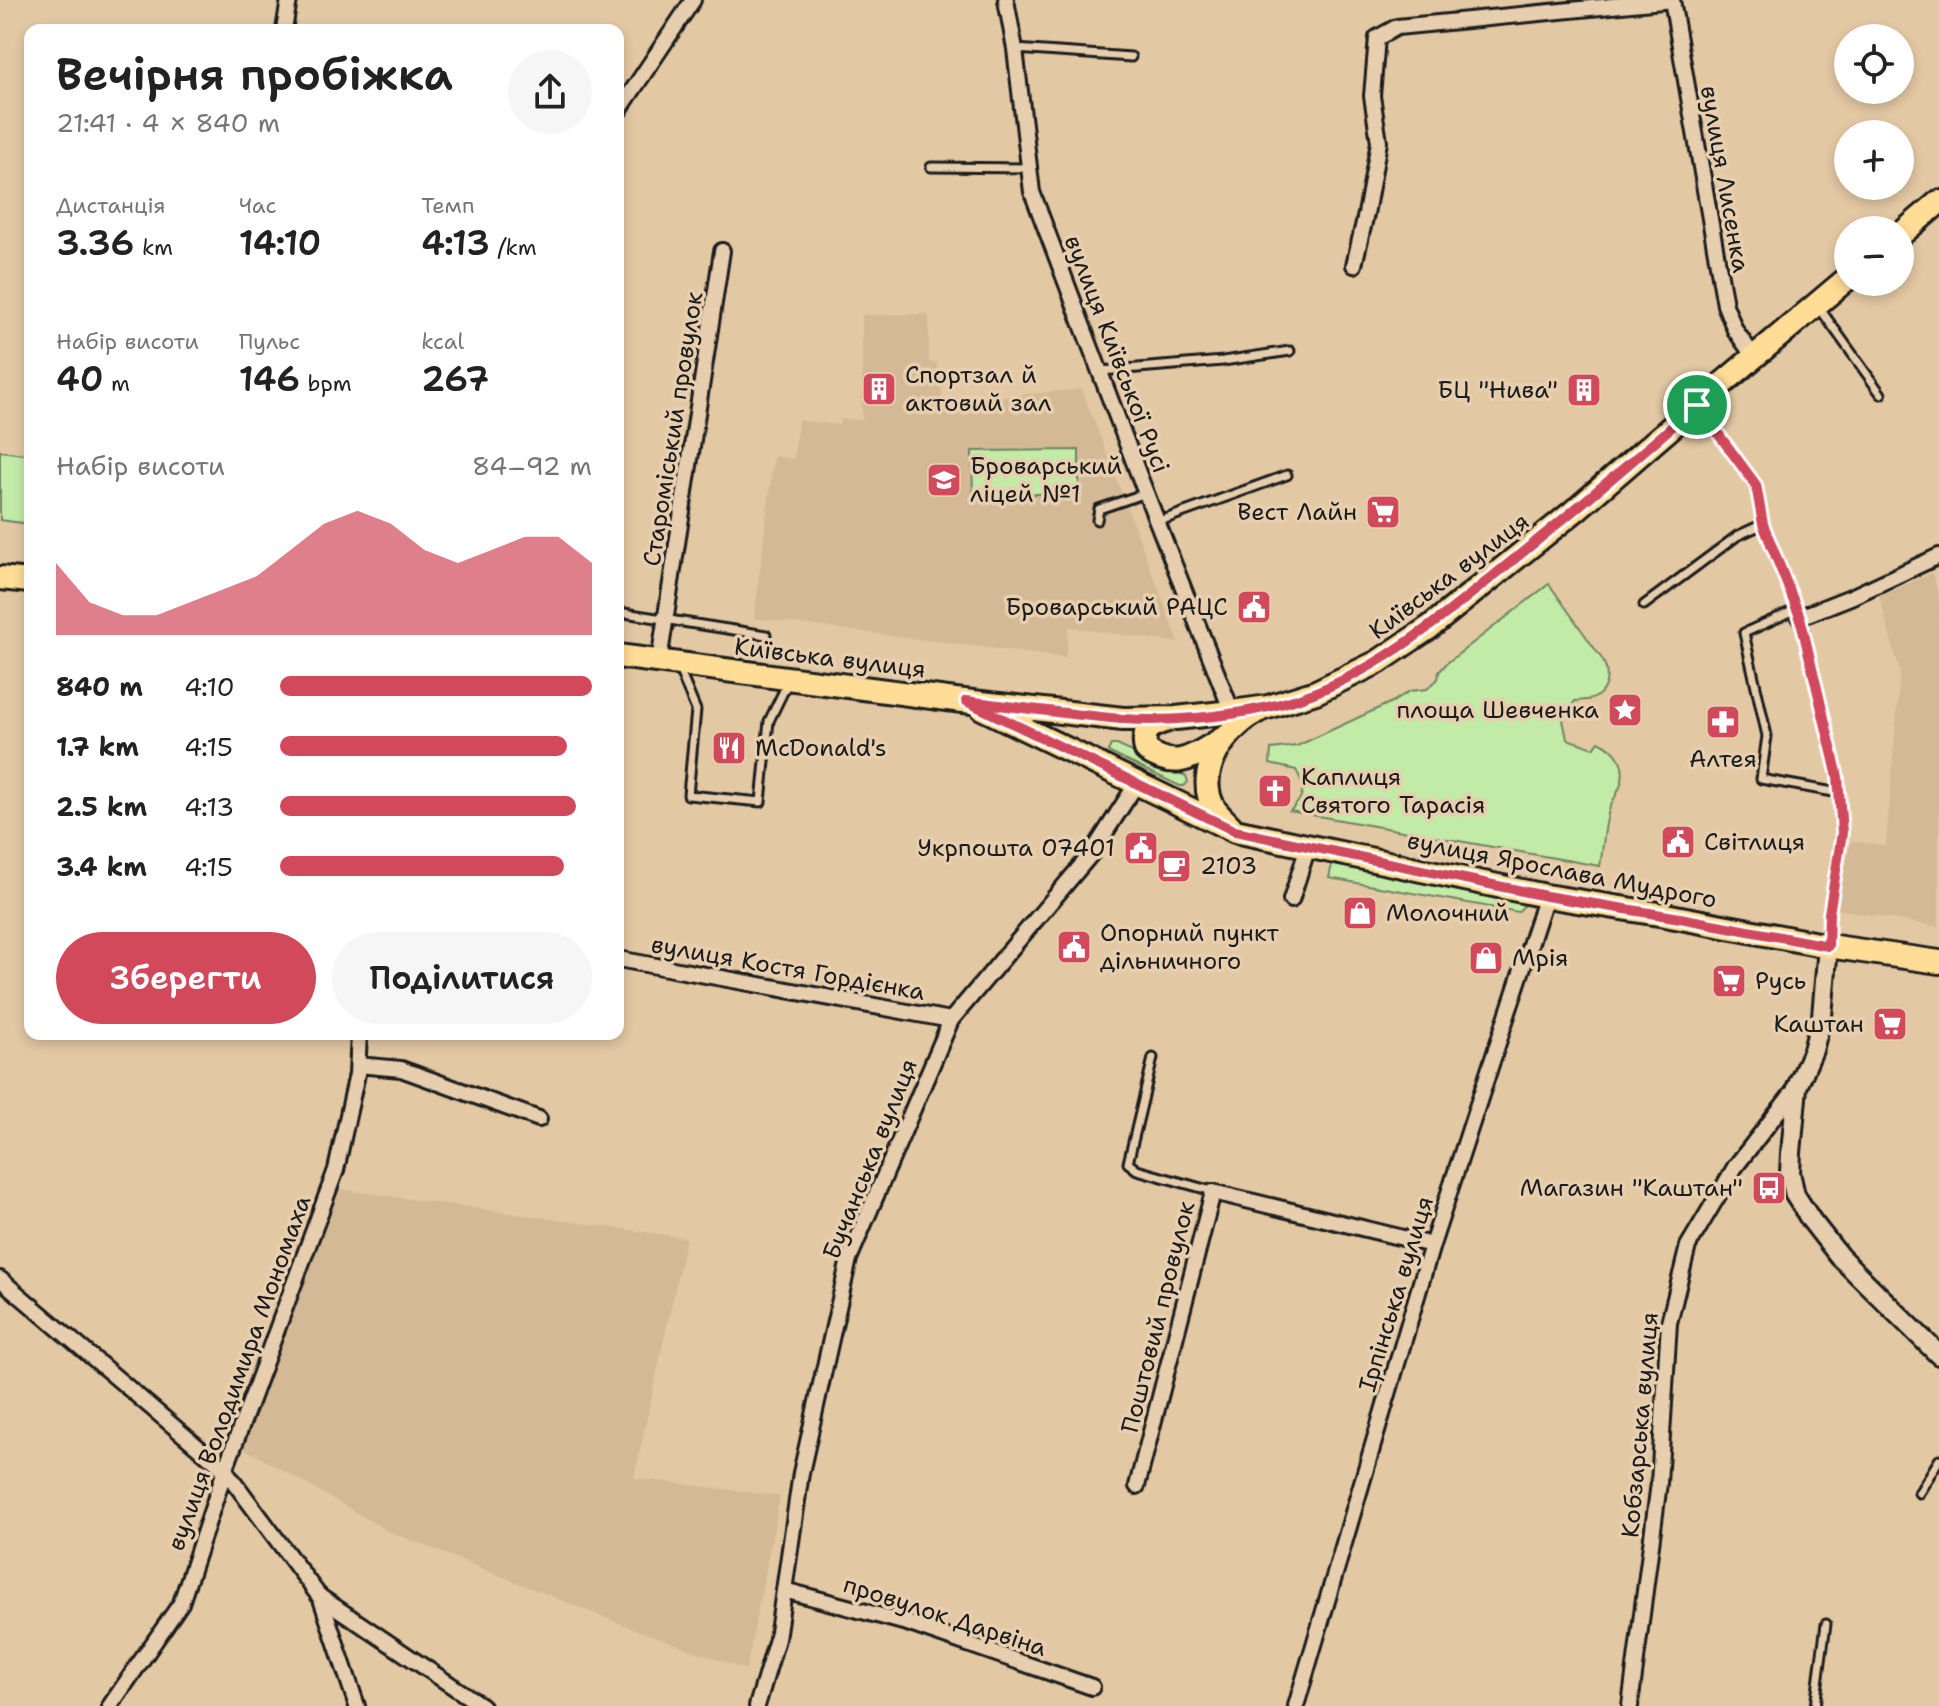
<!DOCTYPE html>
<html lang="uk">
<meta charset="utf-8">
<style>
:root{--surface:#fff;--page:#f6f6f6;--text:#222;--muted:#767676;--accent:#d1495b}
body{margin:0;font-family:"Shantell Sans",sans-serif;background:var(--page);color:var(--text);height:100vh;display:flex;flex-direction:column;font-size:30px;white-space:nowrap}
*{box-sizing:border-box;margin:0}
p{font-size:26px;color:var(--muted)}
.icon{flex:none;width:44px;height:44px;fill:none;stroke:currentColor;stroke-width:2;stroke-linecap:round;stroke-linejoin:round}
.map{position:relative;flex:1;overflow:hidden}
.panel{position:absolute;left:24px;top:24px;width:600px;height:1016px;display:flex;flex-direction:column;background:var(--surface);border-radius:16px;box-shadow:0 4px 12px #0003}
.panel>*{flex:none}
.tools{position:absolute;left:1834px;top:24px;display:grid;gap:16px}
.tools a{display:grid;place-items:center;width:80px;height:80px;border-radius:50%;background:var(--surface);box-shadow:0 4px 12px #0003;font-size:40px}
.pin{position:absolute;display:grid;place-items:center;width:68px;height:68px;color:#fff;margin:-34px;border:4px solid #fff;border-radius:50%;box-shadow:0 2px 8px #0007}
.round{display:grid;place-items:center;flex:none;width:84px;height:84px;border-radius:42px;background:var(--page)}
.headline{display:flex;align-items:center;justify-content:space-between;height:136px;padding:0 32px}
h1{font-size:44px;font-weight:600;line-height:60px}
.metrics{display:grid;grid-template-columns:repeat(3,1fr);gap:12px;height:136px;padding:8px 32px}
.metrics div{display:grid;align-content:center}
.metrics b{font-size:34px;font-weight:600}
.metrics small{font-size:22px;font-weight:400}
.metrics p{font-size:22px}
.chart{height:224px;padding:16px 32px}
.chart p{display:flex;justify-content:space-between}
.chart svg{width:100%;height:144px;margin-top:8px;fill:var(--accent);opacity:.7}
.cta{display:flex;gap:16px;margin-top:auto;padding:16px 32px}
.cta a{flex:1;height:92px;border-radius:48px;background:var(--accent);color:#fff;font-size:32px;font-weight:600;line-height:92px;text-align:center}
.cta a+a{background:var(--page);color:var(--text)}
ul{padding:0 32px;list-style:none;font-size:26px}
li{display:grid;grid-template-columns:128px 96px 1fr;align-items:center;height:60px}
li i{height:20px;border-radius:10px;background:var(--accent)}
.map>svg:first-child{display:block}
.built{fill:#d4b996}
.green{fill:#c2eba7;stroke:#6f8462;stroke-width:2}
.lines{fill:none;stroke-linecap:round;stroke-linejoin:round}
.service-casing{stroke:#1c1c1c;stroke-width:13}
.minor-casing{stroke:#1c1c1c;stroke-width:20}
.tertiary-casing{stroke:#1c1c1c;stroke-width:24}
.primary-casing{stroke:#1c1c1c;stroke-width:28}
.service{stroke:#e6ceae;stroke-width:7}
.minor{stroke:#e6ceae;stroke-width:14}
.tertiary{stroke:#e6ceae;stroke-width:18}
.primary{stroke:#ffdd96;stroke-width:22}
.route-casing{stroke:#fff;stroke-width:16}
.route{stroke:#d1495b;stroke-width:10}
.labels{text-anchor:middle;stroke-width:7;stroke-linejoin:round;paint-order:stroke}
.street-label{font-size:24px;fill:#1c1c1c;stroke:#e6ceae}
.poi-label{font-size:24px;fill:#1c1c1c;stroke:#e6ceae;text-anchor:start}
</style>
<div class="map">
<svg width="1939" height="1706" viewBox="0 0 1939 1706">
<rect width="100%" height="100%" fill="#e3c8a4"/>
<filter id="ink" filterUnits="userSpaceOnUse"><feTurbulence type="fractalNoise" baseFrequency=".0125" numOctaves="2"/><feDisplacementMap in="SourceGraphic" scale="16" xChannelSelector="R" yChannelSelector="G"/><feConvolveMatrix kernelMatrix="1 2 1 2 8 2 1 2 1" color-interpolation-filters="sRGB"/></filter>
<g filter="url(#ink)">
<path class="built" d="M929,314V362L937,363L943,402L1082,389L1179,643L1069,627L1065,658L754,618L774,456L794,459L798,420L839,425L841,419L862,420V315Z
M1932,573L1939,596V927L1837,909L1851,841L1886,846L1900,672L1879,596Z
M339,1189L686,1238L634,1478L780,1496L746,1670L611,1620L388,1531L244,1448Z"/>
<path class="green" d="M1079,450V494H973L972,451Z
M0,451L30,455V524L0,520Z
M1549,584L1602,659C1609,671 1609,688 1596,697C1590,701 1581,700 1575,701L1563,720L1567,739L1594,748L1599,741C1618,750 1628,766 1620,787C1617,794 1612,802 1609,810C1604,828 1603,848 1600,866L1290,811C1305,797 1306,787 1296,770L1270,764L1271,749L1297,746L1394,701L1410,691L1427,689L1438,679L1439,672L1447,663Z
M1111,745H1117L1186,776L1188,782L1184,786H1180L1110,753L1108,751Z
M1332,864L1528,901L1518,912L1329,878Z"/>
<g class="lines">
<g class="service-casing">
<path id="service" d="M1015,49L1131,57
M931,167L1029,168
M1818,306L1881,394
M1101,371L1223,361L1290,351
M1698,407L1756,485L1763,524L1800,617L1838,777L1842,833L1829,914L1828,941
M1097,520L1099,509L1146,493
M1157,522L1287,475
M1644,605L1737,536L1763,524
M1797,609L1744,633L1767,736L1761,779L1839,793
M618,612L766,635
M679,669L696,710L688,795L761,802L769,721L788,682
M1153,1058L1128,1163L1137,1170L1212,1191
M1919,1493L1939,1460
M1815,1706L1826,1624"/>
</g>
<g class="minor-casing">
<path id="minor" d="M1006,0L1015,49L1032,192L1140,478L1232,712
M1672,0L1725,305L1735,330L1754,357
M284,30L289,0
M618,112L693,0
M1354,265L1366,214L1379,142L1372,96L1377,38L1397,27L1672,0
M1800,617L1853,596L1939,556
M659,661L722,251
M1291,900L1308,847
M618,959L951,1020
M358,1065L401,1069L539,1119
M0,1279L225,1470L319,1596L482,1706
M1137,1486L1213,1192L1432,1245
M784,1590L907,1623L1092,1687
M320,1596L357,1706
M110,1706L181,1603L225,1470L336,1170L357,1074L359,1034
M757,1706L777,1639L801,1473L849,1259L951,1020L1092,853L1137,783
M1296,1706L1432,1245L1546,896
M1630,1706L1659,1483L1669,1323L1688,1246L1735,1167L1797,1087"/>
</g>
<g class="tertiary-casing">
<path id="tertiary" d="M1828,946L1822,1016L1813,1050L1797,1087L1791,1153L1790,1173L1795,1195L1811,1220L1840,1257L1939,1355"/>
</g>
<g class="primary-casing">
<path id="primary" d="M1900,235L1939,202
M0,578L30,581
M618,656L955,700L1123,719L1176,718L1232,712L1268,707L1316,692L1378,662L1430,627L1578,508L1697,405L1848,278
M982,708L1235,831L1546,896L1665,915L1828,946L1939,962
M1168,720C1151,725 1141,729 1146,750C1179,773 1195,754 1226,737
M1231,827C1226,821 1218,815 1214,808C1193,771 1227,727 1260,710"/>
</g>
<use href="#service" class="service"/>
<use href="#minor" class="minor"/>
<use href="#tertiary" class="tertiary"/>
<use href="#primary" class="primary"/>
</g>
</g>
<g class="lines" filter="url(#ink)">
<g class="route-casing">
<path id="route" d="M1697,405L1756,485L1763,524L1800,617L1838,777L1842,833L1829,914L1828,946L1680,918L1546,896L1235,831L966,701C1018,707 1071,715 1123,719C1169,722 1224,717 1268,707C1360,686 1430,627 1502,569C1568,516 1633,461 1697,405Z"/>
</g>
<use href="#route" class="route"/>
</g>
<defs>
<g id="building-square" transform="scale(1.8)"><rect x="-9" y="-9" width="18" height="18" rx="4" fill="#d1495b" stroke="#e6ceae"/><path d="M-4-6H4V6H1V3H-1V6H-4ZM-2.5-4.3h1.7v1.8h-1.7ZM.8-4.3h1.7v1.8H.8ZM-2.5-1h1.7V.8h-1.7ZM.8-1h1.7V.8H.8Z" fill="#fff"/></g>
<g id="school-square" transform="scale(1.8)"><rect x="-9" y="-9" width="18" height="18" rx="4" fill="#d1495b" stroke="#e6ceae"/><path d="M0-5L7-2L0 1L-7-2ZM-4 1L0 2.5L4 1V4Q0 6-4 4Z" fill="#fff"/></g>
<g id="supermarket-square" transform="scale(1.8)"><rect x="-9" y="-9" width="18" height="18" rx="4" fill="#d1495b" stroke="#e6ceae"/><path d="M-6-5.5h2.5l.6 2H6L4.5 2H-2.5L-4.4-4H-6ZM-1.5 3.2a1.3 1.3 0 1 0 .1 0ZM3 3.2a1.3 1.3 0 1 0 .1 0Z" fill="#fff"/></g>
<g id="civic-square" transform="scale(1.8)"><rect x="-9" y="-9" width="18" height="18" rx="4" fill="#d1495b" stroke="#e6ceae"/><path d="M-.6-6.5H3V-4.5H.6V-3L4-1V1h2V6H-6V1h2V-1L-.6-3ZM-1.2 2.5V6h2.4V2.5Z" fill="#fff"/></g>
<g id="sight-square" transform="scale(1.8)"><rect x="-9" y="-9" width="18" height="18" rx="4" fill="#d1495b" stroke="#e6ceae"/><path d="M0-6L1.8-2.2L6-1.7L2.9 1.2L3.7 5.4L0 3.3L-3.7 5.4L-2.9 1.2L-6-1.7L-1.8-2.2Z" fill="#fff"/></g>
<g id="pharmacy-square" transform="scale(1.8)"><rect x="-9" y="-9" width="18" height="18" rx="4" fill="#d1495b" stroke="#e6ceae"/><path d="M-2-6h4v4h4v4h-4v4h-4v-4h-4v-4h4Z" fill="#fff"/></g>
<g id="restaurant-square" transform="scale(1.8)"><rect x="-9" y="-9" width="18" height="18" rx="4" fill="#d1495b" stroke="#e6ceae"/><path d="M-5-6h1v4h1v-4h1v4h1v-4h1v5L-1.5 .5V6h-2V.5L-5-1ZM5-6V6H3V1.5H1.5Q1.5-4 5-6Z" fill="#fff"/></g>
<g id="church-square" transform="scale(1.8)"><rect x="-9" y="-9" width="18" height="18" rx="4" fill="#d1495b" stroke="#e6ceae"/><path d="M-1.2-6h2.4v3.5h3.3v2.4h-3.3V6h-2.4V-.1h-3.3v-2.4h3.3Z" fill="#fff"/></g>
<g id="cafe-square" transform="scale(1.8)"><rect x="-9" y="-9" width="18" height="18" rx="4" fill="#d1495b" stroke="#e6ceae"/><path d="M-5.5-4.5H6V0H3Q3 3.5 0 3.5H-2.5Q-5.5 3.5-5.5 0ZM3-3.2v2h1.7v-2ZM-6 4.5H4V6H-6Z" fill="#fff"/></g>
<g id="shop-square" transform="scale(1.8)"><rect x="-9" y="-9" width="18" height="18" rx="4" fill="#d1495b" stroke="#e6ceae"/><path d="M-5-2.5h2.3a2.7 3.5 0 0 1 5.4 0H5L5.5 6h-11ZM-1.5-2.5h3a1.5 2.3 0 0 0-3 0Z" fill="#fff"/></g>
<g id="bus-square" transform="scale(1.8)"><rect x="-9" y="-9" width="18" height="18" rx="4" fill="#d1495b" stroke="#e6ceae"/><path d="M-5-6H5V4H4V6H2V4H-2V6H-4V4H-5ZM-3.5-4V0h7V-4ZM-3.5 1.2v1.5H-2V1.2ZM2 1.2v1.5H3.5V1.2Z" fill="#fff"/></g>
</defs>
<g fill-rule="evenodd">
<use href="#building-square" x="879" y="389"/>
<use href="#building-square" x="1584" y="390"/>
<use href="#school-square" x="944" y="480"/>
<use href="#supermarket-square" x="1383" y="512"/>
<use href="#civic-square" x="1254" y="607"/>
<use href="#sight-square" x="1625" y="710"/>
<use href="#pharmacy-square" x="1723" y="722"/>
<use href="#restaurant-square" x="729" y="748"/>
<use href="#church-square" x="1275" y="791"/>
<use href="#civic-square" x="1678" y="842"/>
<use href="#civic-square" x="1141" y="848"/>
<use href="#cafe-square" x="1174" y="866"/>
<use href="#shop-square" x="1360" y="913"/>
<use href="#civic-square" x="1074" y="947"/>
<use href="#shop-square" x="1486" y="958"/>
<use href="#supermarket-square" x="1729" y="981"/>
<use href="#supermarket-square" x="1890" y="1024"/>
<use href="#bus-square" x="1769" y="1188"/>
</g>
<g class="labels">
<g class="street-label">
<text transform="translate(1725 179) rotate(80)" y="8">вулиця Лисенка</text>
<text transform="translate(1117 354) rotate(69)" y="8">вулиця Київської Русі</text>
<text transform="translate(673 429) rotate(-81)" y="8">Староміський провулок</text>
<text transform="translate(1449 576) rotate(-37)" y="8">Київська вулиця</text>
<text transform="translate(830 658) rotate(7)" y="8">Київська вулиця</text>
<text transform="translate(1562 870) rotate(11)" y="8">вулиця Ярослава Мудрого</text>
<text transform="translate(788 968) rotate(10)" y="8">вулиця Костя Гордієнка</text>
<text transform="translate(870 1159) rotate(-68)" y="8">Бучанська вулиця</text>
<text transform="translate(1396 1294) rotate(-73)" y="8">Ірпінська вулиця</text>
<text transform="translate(1158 1317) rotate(-76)" y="8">Поштовий провулок</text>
<text transform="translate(239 1373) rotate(-70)" y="8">вулиця Володимира Мономаха</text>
<text transform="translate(1640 1425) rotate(-85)" y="8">Кобзарська вулиця</text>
<text transform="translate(945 1616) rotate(18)" y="8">провулок Дарвіна</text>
</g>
<g class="poi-label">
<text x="905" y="383">Спортзал й<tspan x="905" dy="28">актовий зал</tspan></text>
<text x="1558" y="398" text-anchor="end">БЦ "Нива"</text>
<text x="970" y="474">Броварський<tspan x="970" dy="28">ліцей №1</tspan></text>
<text x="1357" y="520" text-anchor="end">Вест Лайн</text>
<text x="1228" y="615" text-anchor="end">Броварський РАЦС</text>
<text x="1599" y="718" text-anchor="end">площа Шевченка</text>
<text x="755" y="756">McDonald's</text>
<text x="1723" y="767" text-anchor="middle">Алтея</text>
<text x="1301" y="785">Каплиця<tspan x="1301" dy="28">Святого Тарасія</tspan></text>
<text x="1704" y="850">Світлиця</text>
<text x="1115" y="856" text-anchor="end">Укрпошта 07401</text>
<text x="1200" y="874">2103</text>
<text x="1386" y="921">Молочний</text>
<text x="1100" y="941">Опорний пункт<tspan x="1100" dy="28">дільничного</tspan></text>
<text x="1512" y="966">Мрія</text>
<text x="1755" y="989">Русь</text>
<text x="1864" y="1032" text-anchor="end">Каштан</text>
<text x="1743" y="1196" text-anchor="end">Магазин "Каштан"</text>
</g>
</g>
</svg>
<div class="tools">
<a><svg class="icon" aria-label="locate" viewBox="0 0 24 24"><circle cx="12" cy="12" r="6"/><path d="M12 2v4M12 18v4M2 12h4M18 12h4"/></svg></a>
<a>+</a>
<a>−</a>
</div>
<div class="pin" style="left:1697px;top:405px;background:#1e9e55"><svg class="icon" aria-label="arrive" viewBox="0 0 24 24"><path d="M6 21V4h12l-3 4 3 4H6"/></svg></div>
<section class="panel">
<div class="headline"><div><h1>Вечірня пробіжка</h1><p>21:41 · 4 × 840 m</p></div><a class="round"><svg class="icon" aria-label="share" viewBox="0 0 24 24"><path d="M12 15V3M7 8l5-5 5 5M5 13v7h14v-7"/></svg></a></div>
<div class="metrics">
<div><p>Дистанція</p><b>3.36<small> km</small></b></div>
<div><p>Час</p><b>14:10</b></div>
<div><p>Темп</p><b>4:13<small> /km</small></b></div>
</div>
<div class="metrics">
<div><p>Набір висоти</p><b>40<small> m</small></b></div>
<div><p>Пульс</p><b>146<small> bpm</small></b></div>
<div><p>kcal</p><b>267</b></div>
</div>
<div class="chart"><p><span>Набір висоти</span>84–92 m</p>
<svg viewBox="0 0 160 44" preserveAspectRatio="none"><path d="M0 44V22L10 34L20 38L30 38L40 34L50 30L60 26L70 18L80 10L90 6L100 10L110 18L120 22L130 18L140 14L150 14L160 22V44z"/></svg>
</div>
<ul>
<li><b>840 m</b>4:10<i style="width:100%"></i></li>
<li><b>1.7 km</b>4:15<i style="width:92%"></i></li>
<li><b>2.5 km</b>4:13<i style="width:95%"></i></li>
<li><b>3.4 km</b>4:15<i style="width:91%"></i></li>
</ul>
<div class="cta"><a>Зберегти</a><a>Поділитися</a></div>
</section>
</div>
